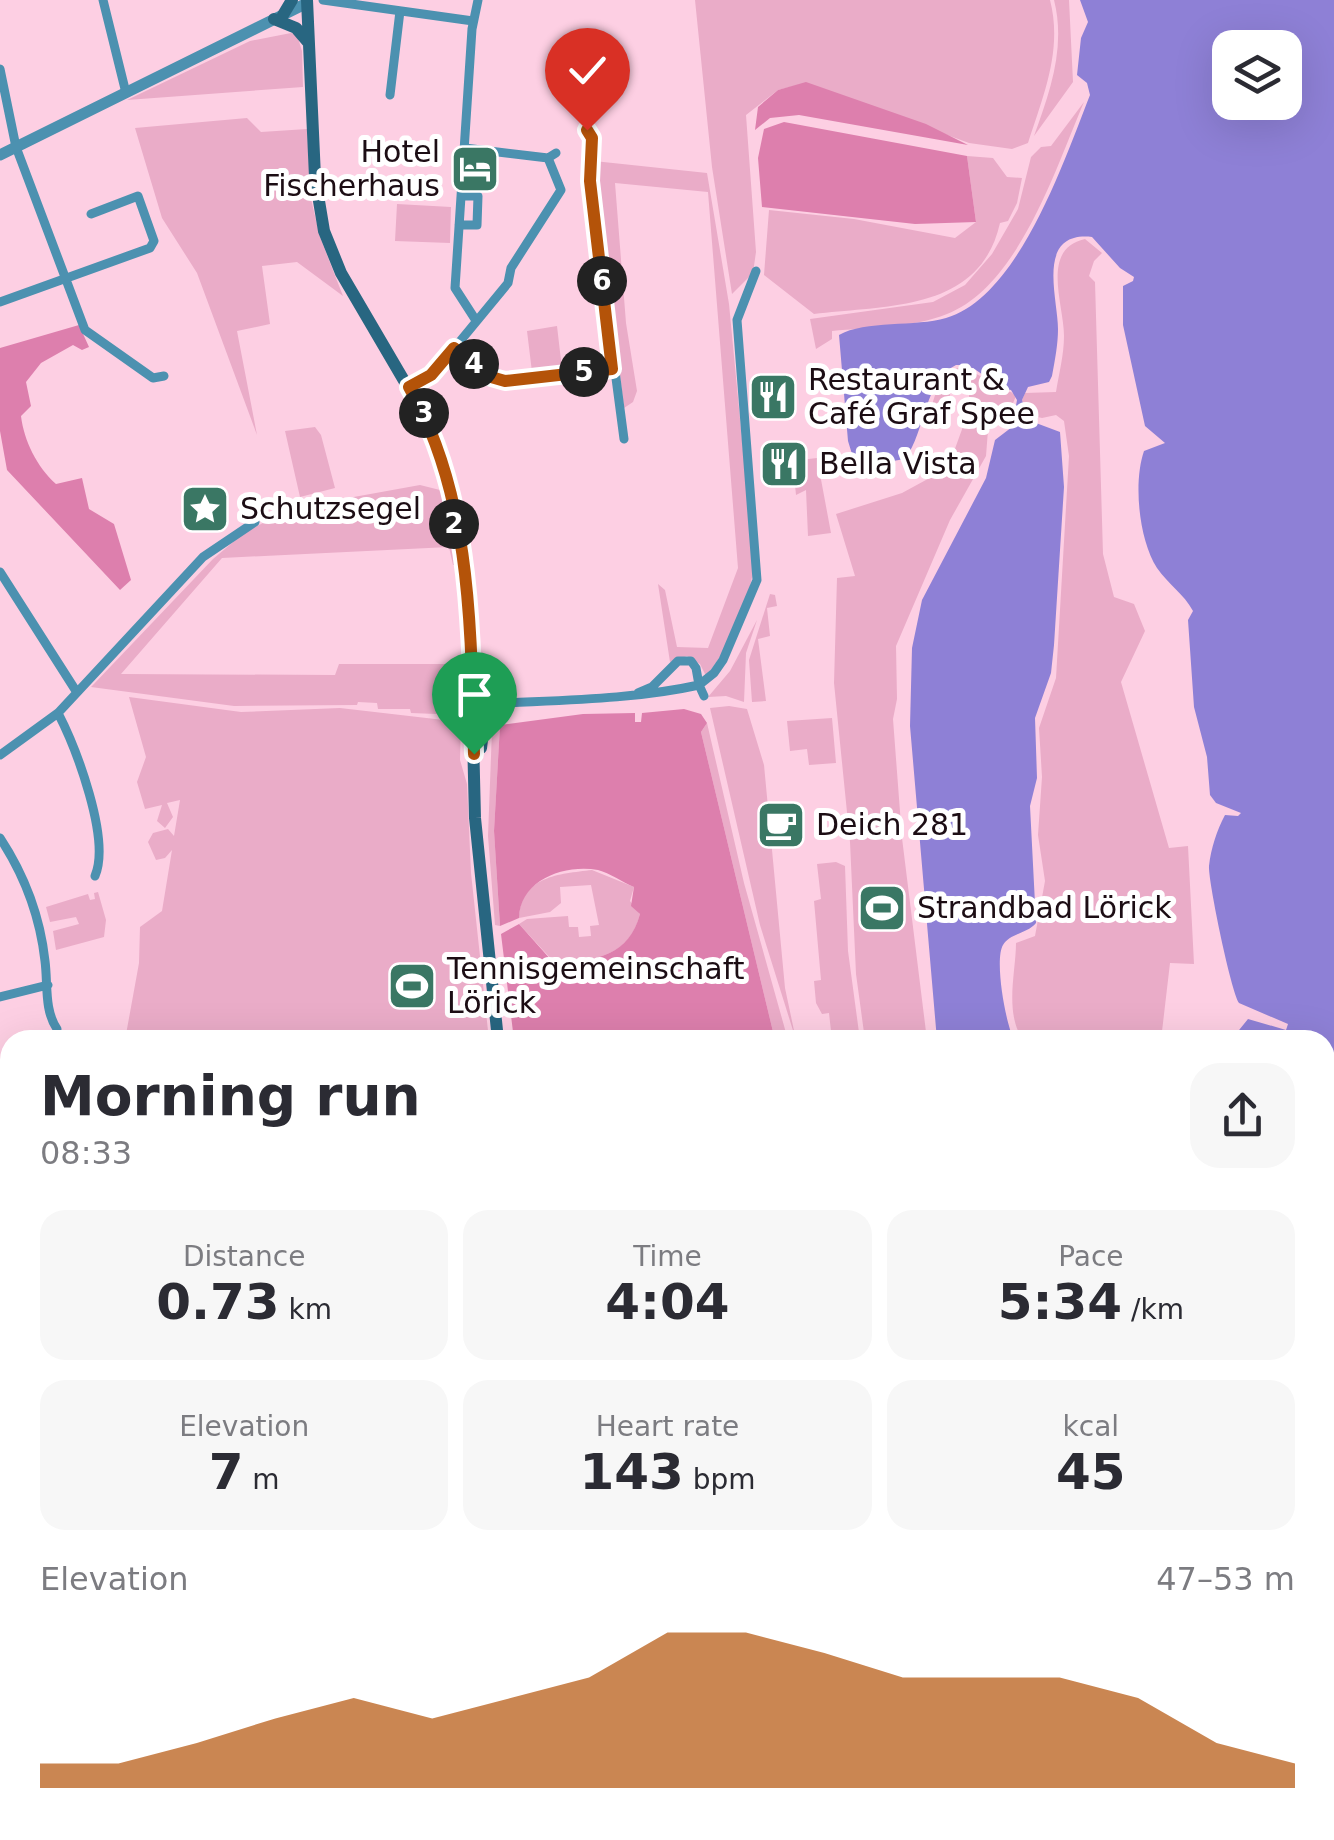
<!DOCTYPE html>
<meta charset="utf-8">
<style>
:root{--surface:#fff;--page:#f7f7f7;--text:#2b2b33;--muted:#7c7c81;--accent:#b45309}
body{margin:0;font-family:"DejaVu Sans",sans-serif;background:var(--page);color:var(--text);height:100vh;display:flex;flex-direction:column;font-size:38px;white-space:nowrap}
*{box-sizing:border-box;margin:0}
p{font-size:32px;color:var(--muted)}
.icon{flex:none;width:55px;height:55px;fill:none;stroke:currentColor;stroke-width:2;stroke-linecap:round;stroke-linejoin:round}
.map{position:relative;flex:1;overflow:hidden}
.panel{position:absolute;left:0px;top:1030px;width:1335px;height:810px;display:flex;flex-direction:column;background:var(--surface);border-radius:30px 30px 0 0;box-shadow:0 10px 40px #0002}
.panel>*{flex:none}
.controls{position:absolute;left:1212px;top:30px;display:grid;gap:20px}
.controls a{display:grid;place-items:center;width:90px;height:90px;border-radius:20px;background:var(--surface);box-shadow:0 10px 40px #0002;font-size:50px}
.pin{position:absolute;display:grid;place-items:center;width:85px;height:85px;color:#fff;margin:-102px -42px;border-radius:50% 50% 50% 0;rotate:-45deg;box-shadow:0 0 10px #0007}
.pin .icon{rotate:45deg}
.km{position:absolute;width:50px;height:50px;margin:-25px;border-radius:50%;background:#222;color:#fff;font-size:28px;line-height:50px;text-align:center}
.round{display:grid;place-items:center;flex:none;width:105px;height:105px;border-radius:30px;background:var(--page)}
.overview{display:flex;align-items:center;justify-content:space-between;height:170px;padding:0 40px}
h1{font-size:55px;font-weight:700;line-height:75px}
.metrics{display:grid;grid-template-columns:repeat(3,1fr);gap:15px;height:170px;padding:10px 40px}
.metrics div{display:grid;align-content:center;border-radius:25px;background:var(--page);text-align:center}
.metrics b{font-size:50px;font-weight:700}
.metrics small{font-size:28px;font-weight:400}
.metrics p{font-size:28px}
.chart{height:280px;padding:20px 40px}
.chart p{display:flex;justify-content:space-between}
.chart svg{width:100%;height:180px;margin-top:10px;fill:var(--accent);opacity:.7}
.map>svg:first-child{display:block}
.built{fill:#f8c2da}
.green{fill:#eaacc8}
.forest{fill:#dd7fad}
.water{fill:#8e80d6;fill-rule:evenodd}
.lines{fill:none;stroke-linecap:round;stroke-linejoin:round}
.minor{stroke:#4c91b0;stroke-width:9}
.tertiary{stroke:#4c91b0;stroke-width:11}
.secondary{stroke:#286681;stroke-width:12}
.trunk{stroke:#163b4c;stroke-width:14}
.route-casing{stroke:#fff;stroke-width:20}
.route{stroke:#b45309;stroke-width:12}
.labels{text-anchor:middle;stroke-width:10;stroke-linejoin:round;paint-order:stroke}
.poi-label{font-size:30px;fill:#1c0d14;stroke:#fff;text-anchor:start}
</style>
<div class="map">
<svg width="1334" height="1840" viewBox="0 0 1334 1840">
<rect width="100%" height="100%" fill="#fdcfe3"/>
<path class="built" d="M0,1297L10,1298V1779L0,1769Z"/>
<path class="green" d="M695,0H1050C1063,50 1043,96 1028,143L1012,149L969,143L806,83L778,90L746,115L756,252L753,273L732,294L712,167Z
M1054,0H1069L1073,82L1034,136C1050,92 1066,47 1054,0Z
M291,33L297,35L302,51L303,87L127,100L250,41Z
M1084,102C1056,167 1019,286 947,314C913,328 869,327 832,331V339L816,349L810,319L933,302L965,285L992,254L1018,209L1031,157L1041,147L1051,146Z
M247,118L261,132L307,129L311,199L320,237L343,296L297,262L262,266L270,324L237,331L257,435L197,273L162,218L135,128Z
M967,156L993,158L1007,177L1022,178L1017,203L1008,221L1000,223C980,312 887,305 814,314L764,275L769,210L854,219L955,238L976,222Z
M594,161L707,173L729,304L754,565C750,600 729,649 706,676L700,664L687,656L670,662L658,584L665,590L677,647L708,648L738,568L708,192L615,183L626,323L637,391L633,402L624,408Z
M397,204L451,207L450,243L395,241Z
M1085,239L1102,253L1094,261L1089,276L1095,282L1103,554L1114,597L1134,604L1145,631L1121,682L1169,848L1188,846L1194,964L1170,963L1161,1040H1023C1004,1012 1016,972 1016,943L1035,936L1045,881L1038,835L1042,777L1039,728L1056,678L1069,456L1064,421L1056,415L1042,418L1025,414L1022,400L1025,393L1056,392C1059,373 1064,355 1064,336C1064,304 1040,249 1085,239Z
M557,326L562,369L532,372L527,331Z
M963,367L986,379L993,392H1011L1016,396L1006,420L988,430L986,456L950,520L896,646L897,699L893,719L902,838L927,1040H865L856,974L850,842L834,683L837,578L855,576L836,514L902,493L948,468L969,410V395L952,388L941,425L926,427C933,406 936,370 963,367Z
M315,427L321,435L335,488L300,497L285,431Z
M817,458L831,533L808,536L806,490L796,495L793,465H800V460Z
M420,485L444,491L457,565H453L449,547L222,558L121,674L335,675L339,664H459L461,715L411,713L410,709H378L377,703L358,702L357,705L234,706L91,687L213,559L245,532L293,508Z
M770,594L775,595L777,606L767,608L770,636L758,639L766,701L752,702L749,660Z
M757,620L746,653L744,702L726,696L708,697L730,671Z
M129,697L241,712L340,708L461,722L460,760L467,784L471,873L489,1040H125L139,963L140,927L162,911L172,850L165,858L156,860L148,842L153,833L168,829L174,836L180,800L167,803L173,817L165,828L157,821L162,805L145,809L137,782L146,757Z
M729,706L747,709L764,765L785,988L796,1040L760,925L710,708Z
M832,718L836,763L809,765L807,749L790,751L787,721Z
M707,723L744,883L788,1040H775L701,732Z
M496,725H500L494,831L500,926L495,925L488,836L492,730Z
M836,862L845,866L848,951L860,1040H832L829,1013L822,1014L816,1003L814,981L821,980L814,901L821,899L817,864Z
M592,870L634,887L630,901L640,914C629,958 591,962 553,961L519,924L527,919L568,916L569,927H578L579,937L591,936L590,926L599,925L591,885L560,887L561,903L550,912L519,918C521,876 559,874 592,870Z
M98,892L106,920L104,937L56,950L53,931L79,924L76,917L50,922L46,907L88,894L90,900L95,899L94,893Z
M0,1297H10L6,1414L10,1494L0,1486C3,1473 11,1463 0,1449Z
M178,1830H288V1840H178Z
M824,1830H1286L1283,1840H823Z"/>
<path class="forest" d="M806,82L926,124L968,145L799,115L770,118L755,130L758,107L778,90Z
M784,122L967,156L976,222L915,224L762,207L758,158L764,129Z
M79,325L89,347L82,350L73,345L41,363L26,382L31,406L21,416C24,441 37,467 56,484L82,478L89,509L114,524L131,580L120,590L7,470L0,431V348Z
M684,709L701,714L707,723L701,732L775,1040H514L501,934L519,924L552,961C592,962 628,958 640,914L631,906L634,887C622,882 610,873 598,870C564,864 520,880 519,918L500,926L494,831L500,725L583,714L635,713V722H641L642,713Z"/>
<path class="water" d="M1080,0H1334V1478L1325,1473V1040H1231L1248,1019L1286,1030L1288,1024L1239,1003C1231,991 1208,881 1209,866C1211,848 1217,830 1225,815L1238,816L1241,813L1216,803L1210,795L1207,757L1194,707L1188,620L1193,611C1184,594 1168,584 1157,568C1139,540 1133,483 1144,451L1165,443L1145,426L1123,325V286L1133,281L1134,277L1120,268L1092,237C1035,231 1058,298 1058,329C1058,344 1055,360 1052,376L1049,382L1028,387L1022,400L1028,420L1060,432L1064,487L1054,645L1051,673L1035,718L1037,778L1030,806L1036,923C1027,934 1010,933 1003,945C994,960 1006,1025 1014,1040H937L910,726L912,648L922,600L986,478L995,440L1012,427L1017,400L1011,390C987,387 981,363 956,365C924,380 926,431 905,459L856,467L848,441L839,335C865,320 916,327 946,318C1019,297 1065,158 1090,95L1087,83L1077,75L1081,38L1088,22ZM1230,48H1285V102H1230Z
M1325,1485L1334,1487V1603L1325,1595Z
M1330,1613H1334V1747L1325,1739V1618Z"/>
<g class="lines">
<path class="minor" d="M103,0L126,93
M323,0L473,21
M0,69L16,147L85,330L153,378L164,376
M390,95L400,11
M587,130L592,138L590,181L624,439
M465,148L548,158
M459,225H477L478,196H461
M0,302L150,248L154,241L138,196L91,214
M475,319L455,288L472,29L478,0
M454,347L491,377L505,381L612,369
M409,387L438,368L508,283L511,268L561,190L548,158L556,153
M0,572L76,691
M704,696L699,685L714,673L723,660L757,580L737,320L756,271
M472,705C546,700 627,701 699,685L696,668L691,661H678L652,687L638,693
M58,713C76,748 111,839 95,876
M0,755L58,713L203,557L255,522
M0,838C25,876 40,916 45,961C48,984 44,1010 57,1029
M0,997L48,985
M0,1219L10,1217
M512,1830L586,1839
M481,1840L485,1830"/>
<path class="tertiary" d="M0,155L307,3
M0,1555L10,1563
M0,1772L10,1782
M51,1830L58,1840"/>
<path class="secondary" d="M307,0L315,177L324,231L341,273L430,425L448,487L470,614L475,818L498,1040
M283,15L292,0
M274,19L296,28L308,42
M481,748L484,724L509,703
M313,1840L322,1830
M345,1840L351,1830"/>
<path class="trunk" d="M0,1800L10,1812
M0,1827L11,1840
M24,1830L31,1840"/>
</g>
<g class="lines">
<g class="route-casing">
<path id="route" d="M474,754C471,632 472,496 409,387L431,375L454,348L491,377L505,381L612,369L590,181L592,138L587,130"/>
</g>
<use href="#route" class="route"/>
</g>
<defs>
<g id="hotel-square" transform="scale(2.5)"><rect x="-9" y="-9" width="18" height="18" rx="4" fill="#3a7764" stroke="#fff"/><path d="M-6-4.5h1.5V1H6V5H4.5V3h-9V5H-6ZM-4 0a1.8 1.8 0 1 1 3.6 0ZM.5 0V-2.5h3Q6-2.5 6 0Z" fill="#fff"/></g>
<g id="restaurant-square" transform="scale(2.5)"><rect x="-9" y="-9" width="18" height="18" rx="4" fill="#3a7764" stroke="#fff"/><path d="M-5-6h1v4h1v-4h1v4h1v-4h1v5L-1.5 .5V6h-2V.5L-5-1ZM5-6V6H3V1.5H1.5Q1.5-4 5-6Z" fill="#fff"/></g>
<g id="sight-square" transform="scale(2.5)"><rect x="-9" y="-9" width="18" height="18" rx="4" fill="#3a7764" stroke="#fff"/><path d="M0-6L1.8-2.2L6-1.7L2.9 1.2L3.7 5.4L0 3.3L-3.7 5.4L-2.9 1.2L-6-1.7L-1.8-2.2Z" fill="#fff"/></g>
<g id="cafe-square" transform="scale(2.5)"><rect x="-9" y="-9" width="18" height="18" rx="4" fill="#3a7764" stroke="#fff"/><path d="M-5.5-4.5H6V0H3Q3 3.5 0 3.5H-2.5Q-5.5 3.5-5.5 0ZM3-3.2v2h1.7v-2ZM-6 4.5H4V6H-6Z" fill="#fff"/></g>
<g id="stadium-square" transform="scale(2.5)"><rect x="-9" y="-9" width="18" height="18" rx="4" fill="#3a7764" stroke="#fff"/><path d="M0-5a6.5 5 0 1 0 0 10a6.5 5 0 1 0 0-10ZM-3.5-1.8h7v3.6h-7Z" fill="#fff"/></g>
</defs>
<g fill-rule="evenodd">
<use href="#hotel-square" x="475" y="169"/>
<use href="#restaurant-square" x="773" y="397"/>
<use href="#restaurant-square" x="784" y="464"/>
<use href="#sight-square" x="205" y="509"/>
<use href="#cafe-square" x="781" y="825"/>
<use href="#stadium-square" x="882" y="908"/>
<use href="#stadium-square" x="412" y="986"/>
</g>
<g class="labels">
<g class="poi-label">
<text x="440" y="162" text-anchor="end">Hotel<tspan x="440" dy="34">Fischerhaus</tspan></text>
<text x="808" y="390">Restaurant &amp;<tspan x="808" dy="34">Café Graf Spee</tspan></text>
<text x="819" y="474">Bella Vista</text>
<text x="240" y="519">Schutzsegel</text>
<text x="816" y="835">Deich 281</text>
<text x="917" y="918">Strandbad Lörick</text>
<text x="447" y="979">Tennisgemeinschaft<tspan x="447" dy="34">Lörick</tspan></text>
</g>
</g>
</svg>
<div class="controls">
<a><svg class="icon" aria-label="layers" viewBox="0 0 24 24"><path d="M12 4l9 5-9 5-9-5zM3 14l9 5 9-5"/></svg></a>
</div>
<div class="pin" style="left:474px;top:754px;background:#1e9e55"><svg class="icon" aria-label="arrive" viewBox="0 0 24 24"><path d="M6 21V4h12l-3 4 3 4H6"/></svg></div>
<div class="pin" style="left:587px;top:130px;background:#d93025"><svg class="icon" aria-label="check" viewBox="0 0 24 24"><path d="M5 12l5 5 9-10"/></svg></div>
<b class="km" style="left:454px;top:524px">2</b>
<b class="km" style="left:424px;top:413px">3</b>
<b class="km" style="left:474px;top:364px">4</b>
<b class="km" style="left:584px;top:372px">5</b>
<b class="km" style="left:602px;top:281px">6</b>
<section class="panel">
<div class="overview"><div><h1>Morning run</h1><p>08:33</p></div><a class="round"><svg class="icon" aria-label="share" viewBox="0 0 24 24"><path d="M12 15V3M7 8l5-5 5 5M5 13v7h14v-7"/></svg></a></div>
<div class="metrics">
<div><p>Distance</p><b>0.73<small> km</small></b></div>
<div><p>Time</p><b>4:04</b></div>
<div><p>Pace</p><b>5:34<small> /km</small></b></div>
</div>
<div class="metrics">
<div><p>Elevation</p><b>7<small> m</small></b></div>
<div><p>Heart rate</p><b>143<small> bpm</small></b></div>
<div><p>kcal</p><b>45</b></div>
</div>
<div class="chart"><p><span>Elevation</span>47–53 m</p>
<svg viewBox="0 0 160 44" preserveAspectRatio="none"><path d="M0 44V38L10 38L20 33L30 27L40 22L50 27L60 22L70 17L80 6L90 6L100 11L110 17L120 17L130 17L140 22L150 33L160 38V44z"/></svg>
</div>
</section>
</div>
